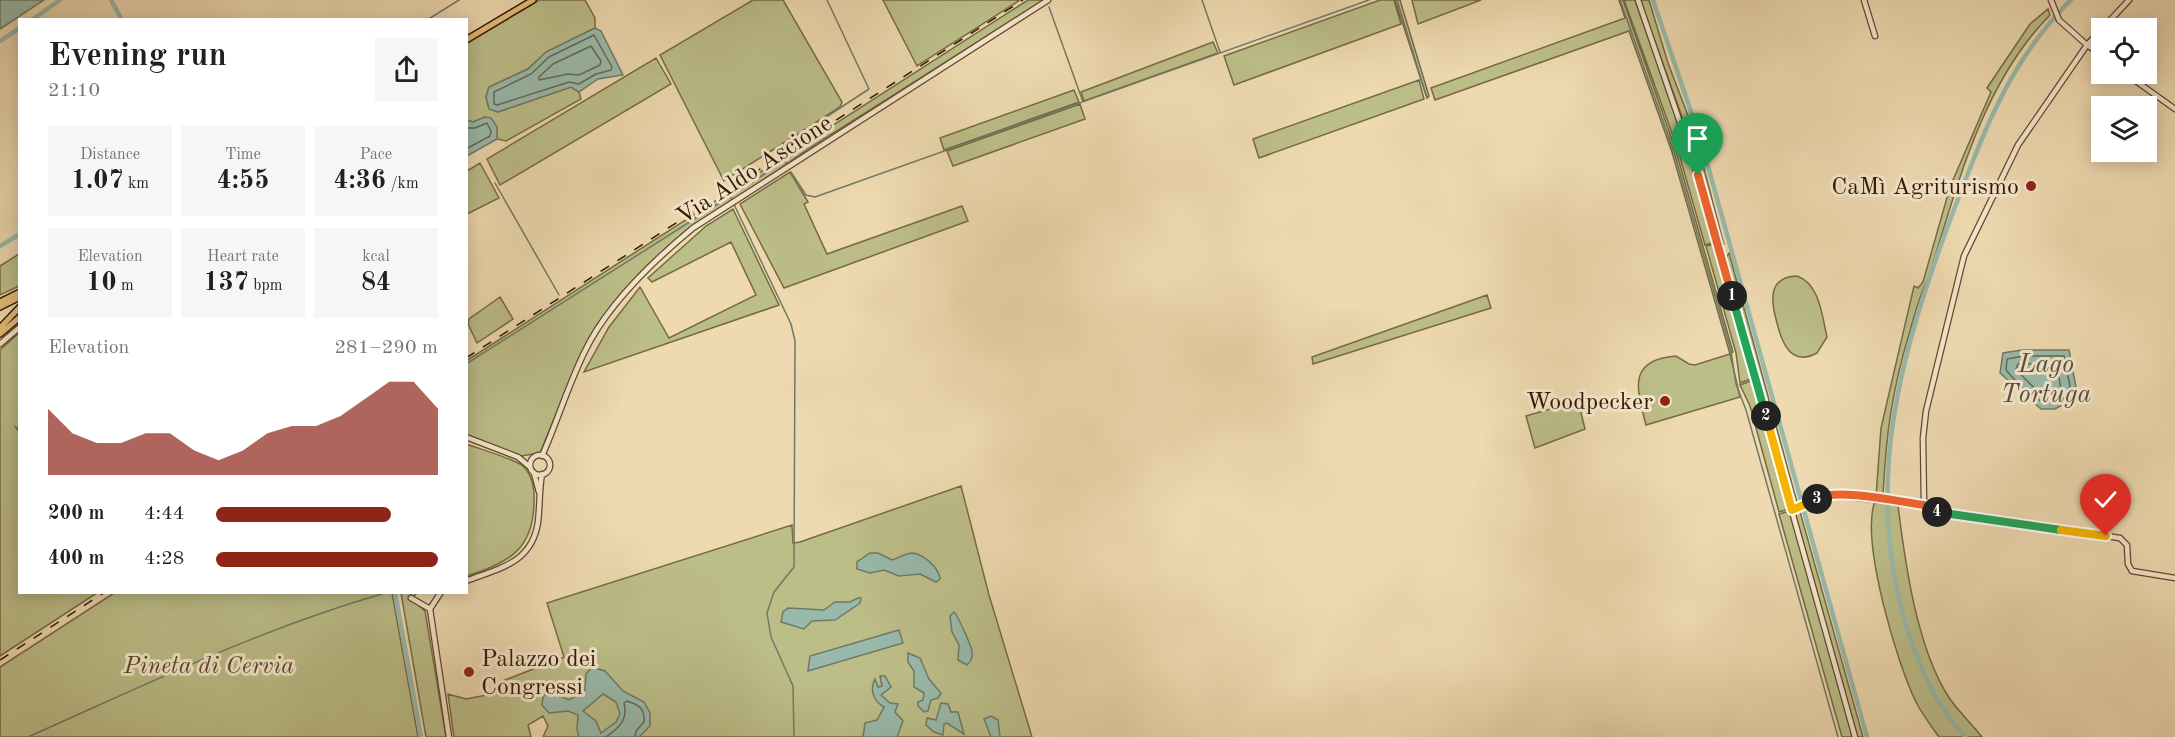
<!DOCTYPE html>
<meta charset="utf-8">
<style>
:root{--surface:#fff;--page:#f6f6f6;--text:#202124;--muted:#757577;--accent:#8f2418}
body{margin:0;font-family:"Old Standard TT",serif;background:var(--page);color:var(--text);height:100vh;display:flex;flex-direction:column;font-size:22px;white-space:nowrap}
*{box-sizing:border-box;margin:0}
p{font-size:20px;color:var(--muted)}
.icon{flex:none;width:33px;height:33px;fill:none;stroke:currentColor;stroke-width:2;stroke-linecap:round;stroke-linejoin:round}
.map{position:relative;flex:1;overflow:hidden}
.drawer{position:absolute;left:18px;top:18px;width:450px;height:576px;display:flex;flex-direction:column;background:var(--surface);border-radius:0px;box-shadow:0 3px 15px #0003}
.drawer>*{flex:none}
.fabs{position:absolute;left:2091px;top:18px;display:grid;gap:12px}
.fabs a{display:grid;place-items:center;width:66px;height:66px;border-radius:0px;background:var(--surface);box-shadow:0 3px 15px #0003;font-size:30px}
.pin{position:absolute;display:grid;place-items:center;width:51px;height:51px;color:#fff;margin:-62px -26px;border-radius:50% 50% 50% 0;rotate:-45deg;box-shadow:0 0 6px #0007}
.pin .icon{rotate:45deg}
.km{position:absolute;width:30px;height:30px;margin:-15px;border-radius:50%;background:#222;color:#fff;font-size:16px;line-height:30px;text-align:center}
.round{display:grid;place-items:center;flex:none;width:63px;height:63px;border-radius:0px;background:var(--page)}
.overview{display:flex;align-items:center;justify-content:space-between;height:102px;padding:0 30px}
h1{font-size:33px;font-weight:600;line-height:45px}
.figures{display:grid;grid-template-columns:repeat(3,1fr);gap:9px;height:102px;padding:6px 30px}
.figures div{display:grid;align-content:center;border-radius:0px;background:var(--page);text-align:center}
.figures b{font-size:26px;font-weight:600}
.figures small{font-size:16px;font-weight:400}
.figures p{font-size:16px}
.chart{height:168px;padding:12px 30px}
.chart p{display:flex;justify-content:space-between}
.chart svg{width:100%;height:108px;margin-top:6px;fill:var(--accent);opacity:.7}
ul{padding:0 30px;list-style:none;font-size:20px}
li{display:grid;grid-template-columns:96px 72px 1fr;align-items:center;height:45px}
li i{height:15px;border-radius:8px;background:var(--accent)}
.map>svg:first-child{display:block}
.green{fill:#bcbe88;stroke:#766a44;stroke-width:1.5}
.water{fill:#99baab;stroke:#6f7967;stroke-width:1.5;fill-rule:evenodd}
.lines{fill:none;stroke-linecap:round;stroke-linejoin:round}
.shore{stroke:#646856;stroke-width:1.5}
.stream{stroke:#6f7967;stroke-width:1.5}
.canal{stroke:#99baab;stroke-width:4.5}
.minor-casing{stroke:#60482c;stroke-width:7}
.major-casing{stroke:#301700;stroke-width:8}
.minor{stroke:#f4e6cc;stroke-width:4.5}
.major{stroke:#e7bc78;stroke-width:5}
.rail{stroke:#301700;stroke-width:1.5;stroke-dasharray:10 10;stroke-linecap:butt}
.split-1-casing{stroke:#fff;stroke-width:12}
.split-2-casing{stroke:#fff;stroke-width:12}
.split-3-casing{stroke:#fff;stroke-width:12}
.split-4-casing{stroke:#fff;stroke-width:12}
.split-5-casing{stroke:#fff;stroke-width:12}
.split-6-casing{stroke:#fff;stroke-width:12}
.split-1{stroke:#f0652b;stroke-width:8}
.split-2{stroke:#22a559;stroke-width:8}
.split-3{stroke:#f5b400;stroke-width:8}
.split-4{stroke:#f0652b;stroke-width:8}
.split-5{stroke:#22a559;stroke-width:8}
.split-6{stroke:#f5b400;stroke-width:8}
.poi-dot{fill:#8f2418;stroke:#f4e6cc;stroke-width:2}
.labels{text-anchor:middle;stroke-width:6;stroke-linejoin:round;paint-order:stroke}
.street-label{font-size:24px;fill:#301700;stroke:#f4e6cc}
.poi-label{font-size:24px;fill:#301700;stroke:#f4e6cc;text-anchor:end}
.park-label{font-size:24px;font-style:italic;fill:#5a4929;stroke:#f4e6cc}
.water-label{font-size:26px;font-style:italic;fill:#55503c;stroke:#f4e6cc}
</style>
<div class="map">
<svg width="2175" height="737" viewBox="0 0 2175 737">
<rect width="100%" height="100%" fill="#eed9b0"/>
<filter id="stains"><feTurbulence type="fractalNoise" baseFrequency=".00333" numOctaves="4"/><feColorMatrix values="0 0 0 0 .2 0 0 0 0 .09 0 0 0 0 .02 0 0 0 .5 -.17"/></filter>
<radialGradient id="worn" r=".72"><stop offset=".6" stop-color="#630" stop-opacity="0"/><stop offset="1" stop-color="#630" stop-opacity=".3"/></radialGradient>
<path class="green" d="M539,0H585L595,18V28L546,52L528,69L489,87L486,97L489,109L498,112L571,87L579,92L581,99L506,141L497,139V131L485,117L473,122L467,120L466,43Z
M753,0H783L842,102L840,107L724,181L660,55Z
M883,0H1020L917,66Z
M1028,0H1044L811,147L665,249L626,289L577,363L540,453L521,456L467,435L466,361Z
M1380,0H1394L1401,24L1234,85L1224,56Z
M1395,0H1400L1429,96L1427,98Z
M1412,0H1481L1418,24Z
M1619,0H1623L1676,151L1733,352L1730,354L1740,397L1646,425C1636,387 1628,360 1676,356L1689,364L1695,365L1730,354L1672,152L1629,31L1435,100L1431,88L1625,18Z
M1624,0H1635L1672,103L1715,242L1705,245L1677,147Z
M1640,0H1649L1668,63L1695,134L1724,245L1718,237L1681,114Z
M2048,9L2050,15C1981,85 1957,188 1928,279C1919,296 1915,313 1910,331C1892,390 1886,434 1883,496H1876L1881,428L1914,286L1918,288L1923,282L1950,187L1991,92L1987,88L2030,24Z
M1213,42L1218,53L1084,101L1081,92Z
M656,58L671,84L500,185L487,159Z
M1419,80L1424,99L1259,158L1253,139Z
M1074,90L1079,102L944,150L940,138Z
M1080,104L1085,119L953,166L947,151Z
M480,163L499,198L467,214V171Z
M790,172L808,202L804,204L827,254L962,206L968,221L784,288L740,204Z
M733,209L779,305L584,372L609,327L640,287L669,338L756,295L731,242L652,282L648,278L706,226Z
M1715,244L1753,378L1740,383L1736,353L1706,246Z
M1729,253L1798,506L1796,507L1793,505L1758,372L1724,261Z
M19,254V286L0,295V266Z
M1797,276C1820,284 1822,316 1827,337L1817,353C1791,367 1782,343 1777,323C1771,302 1767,277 1797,276Z
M1487,295L1491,308L1313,364L1312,357Z
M500,297L513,319L477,343L468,324L469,319Z
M19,333V431L15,426L20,433V592L97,593L0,656V350Z
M1753,380L1789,509L1779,512L1750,406L1740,385Z
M1578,401L1585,429L1535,448L1526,416Z
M466,444C477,448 517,460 523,466C532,475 535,489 534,501C534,549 509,563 467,576Z
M961,486L989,595L1032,737H543L548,726L543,716L528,725L531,737H454L448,694L466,699L492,694L505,680L564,657L547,603L792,525L793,543L800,542Z
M1875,501L1898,505C1905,563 1917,650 1950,699C1959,712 1972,724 1982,737H1939C1931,726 1922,714 1916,702C1897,664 1860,540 1875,501Z
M1799,508L1863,737H1857L1795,513Z
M1790,511L1853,737H1842L1779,514Z
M114,593H392L418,737H0V667Z
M401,593H417L411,599L425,611L446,737H426Z"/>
<path class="water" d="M0,0H44L0,29Z
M595,28L601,31L623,75L598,79L579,92L571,87L498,112L489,109L486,97L489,87L528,69L546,52Z
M485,117L491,118L497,127V139L467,156V120L473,122Z
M2022,350H2069L2076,387L2072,400L2055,409H2041L2000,373L2003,353Z
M870,553H878L892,560C898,558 905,554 911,553C923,553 939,568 940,579L936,582L920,574L899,576L884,570L870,573L857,569V562Z
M858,598H861L860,603L835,620L812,621L804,629L781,622L783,612L788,608L824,610L835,602H850Z
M954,612C957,614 972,647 972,652C973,658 971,661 967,665L958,660L959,645L952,632L950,616Z
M899,630L903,643L808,671L810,656Z
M908,653L920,658L929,679L941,693L938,698L931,700L928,711L924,712L918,706V702L923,700L924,693L914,687V671L908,662Z
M592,667L605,671L623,691L644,702L650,713V726L639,737H579L577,730L578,715L568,711L549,713L542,705L543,696L551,692L569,700L585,690L586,674ZM603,694L616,702L620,714L616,722L601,733L596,721L583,711Z
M880,676H885L891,687L881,695L890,703L898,704L895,712L903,721L897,737H863L865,723L877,720L884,707C874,702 869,689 875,679L878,687L882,686Z
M941,703L948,704L951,712H958L964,734L947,723L944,724L943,735L934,732L926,725L927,718L936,720Z
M991,716L998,720L1000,737H991L984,719Z"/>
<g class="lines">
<path class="shore" d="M594,35L612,67L611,70L596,74L579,84L569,82L497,105L494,104V92L531,74L549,57Z
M591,46L601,61L600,65L579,75L568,74L539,80V77L553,64Z
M466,128H475L487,123L491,131L490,136L466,149
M2023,356H2064L2070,386L2067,396C2040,414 2023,389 2006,370L2007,359Z
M2018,364H2057L2061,390C2043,404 2029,382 2016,369Z
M606,737C620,727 628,720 624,703L627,701C639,705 645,708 644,722L636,731L635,737"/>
<path class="stream" d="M1202,0L1220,52
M1397,0L1426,95
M1620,0L1674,152L1731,351L1736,384L1746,410L1838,737
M1049,7L1083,102
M427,20L459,0
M780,152L779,148L869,89L827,0
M784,160L786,163
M785,161L730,196L791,324L795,341L794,567L774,592L767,613L771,637L793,686L794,737
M791,172L806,195L815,197L1369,0
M495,183L559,295
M466,364L729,197
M28,737C143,686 260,629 382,594"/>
<path class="canal" d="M111,0L122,20
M1653,0L1701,141L1867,737
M32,20L60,0
M0,41L20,28
M0,246L20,234
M395,592L421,737
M1966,737C1938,709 1924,677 1911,640C1859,491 1901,349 1955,207C1985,129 2010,60 2071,0"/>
<g class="minor-casing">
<path id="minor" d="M1638,0L1698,175L1855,737
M1864,0L1875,36
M2102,55L2087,45L2129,0
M2126,74L2175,109
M0,344L20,327
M466,437L518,457L530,467
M530 465a10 10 0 1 1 20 0a10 10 0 1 1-20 0Z
M542,456C557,422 568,386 584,353C606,306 653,261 693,228L1048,0
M534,473L539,492
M1924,505L1928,511L2120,538L2127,545L2128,564L2132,571L2175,578
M1792,510C1805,506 1818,496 1832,495L1924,505L1923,438L1926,411L1964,256L2018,145L2087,45L2059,20L2051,0
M466,581C500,568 532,563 538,522C540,506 539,490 542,474
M441,592L430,609L449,737
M411,598L430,609"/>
</g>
<g class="major-casing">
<path id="major" d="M466,40L533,0
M0,302L20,292
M0,307L20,297
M0,328L20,307
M0,334L20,317"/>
</g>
<use href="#minor" class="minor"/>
<use href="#major" class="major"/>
<path class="rail" d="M466,358L1023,0
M0,660L105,592"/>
</g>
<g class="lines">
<g class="split-1-casing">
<path id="split-1" d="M1698,175L1732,296"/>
</g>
<g class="split-2-casing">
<path id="split-2" d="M1732,296L1766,416"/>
</g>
<g class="split-3-casing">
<path id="split-3" d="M1766,416L1792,510L1817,499"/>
</g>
<g class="split-4-casing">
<path id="split-4" d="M1817,499C1834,487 1902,502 1924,505L1928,511L1937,512"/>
</g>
<g class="split-5-casing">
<path id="split-5" d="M1937,512L2061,530"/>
</g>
<g class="split-6-casing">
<path id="split-6" d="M2061,530L2106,536"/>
</g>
<use href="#split-1" class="split-1"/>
<use href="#split-2" class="split-2"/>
<use href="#split-3" class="split-3"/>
<use href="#split-4" class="split-4"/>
<use href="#split-5" class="split-5"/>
<use href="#split-6" class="split-6"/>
</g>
<g class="poi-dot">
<circle cx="2031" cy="186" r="6"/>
<circle cx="1665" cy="401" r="6"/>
<circle cx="469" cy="672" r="6"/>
</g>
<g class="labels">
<g class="street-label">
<text transform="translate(754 169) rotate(-33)" y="8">Via Aldo Ascione</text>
</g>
<g class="poi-label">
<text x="2019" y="194">CaMì Agriturismo</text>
<text x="1653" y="409">Woodpecker</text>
<text x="481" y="666" text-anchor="start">Palazzo dei<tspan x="481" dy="28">Congressi</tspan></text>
</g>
<g class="park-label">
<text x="209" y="673">Pineta di Cervia</text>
</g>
<g class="water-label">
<text x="2046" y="372">Lago<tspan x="2046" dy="30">Tortuga</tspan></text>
</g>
</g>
<rect width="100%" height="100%" filter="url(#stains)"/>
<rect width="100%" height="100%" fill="url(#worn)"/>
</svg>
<div class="fabs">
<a><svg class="icon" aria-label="locate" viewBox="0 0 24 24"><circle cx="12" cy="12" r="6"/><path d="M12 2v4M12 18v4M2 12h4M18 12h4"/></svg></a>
<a><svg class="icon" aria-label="layers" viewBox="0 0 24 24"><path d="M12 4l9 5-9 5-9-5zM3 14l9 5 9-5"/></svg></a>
</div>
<div class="pin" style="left:1698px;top:175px;background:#1e9e55"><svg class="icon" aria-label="arrive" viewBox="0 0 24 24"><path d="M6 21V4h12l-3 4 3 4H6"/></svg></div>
<div class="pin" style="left:2106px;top:536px;background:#d93025"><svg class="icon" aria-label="check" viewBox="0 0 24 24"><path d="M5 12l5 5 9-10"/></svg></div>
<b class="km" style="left:1732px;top:296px">1</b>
<b class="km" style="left:1766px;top:416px">2</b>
<b class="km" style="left:1817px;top:499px">3</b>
<b class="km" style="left:1937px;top:512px">4</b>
<section class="drawer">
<div class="overview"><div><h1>Evening run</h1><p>21:10</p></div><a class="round"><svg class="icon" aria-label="share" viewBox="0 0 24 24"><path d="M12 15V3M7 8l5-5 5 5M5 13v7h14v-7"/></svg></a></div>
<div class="figures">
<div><p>Distance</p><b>1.07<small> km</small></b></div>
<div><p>Time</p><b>4:55</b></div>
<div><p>Pace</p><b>4:36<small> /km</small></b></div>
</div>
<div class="figures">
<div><p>Elevation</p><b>10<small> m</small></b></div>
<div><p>Heart rate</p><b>137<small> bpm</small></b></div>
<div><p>kcal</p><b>84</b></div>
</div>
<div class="chart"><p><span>Elevation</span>281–290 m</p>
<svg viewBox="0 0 160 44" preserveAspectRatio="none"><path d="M0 44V17L10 27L20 31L30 31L40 27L50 27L60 34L70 38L80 34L90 27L100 24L110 24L120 20L130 13L140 6L150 6L160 17V44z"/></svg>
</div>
<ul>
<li><b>200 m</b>4:44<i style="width:79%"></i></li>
<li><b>400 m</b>4:28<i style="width:100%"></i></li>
</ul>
</section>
</div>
